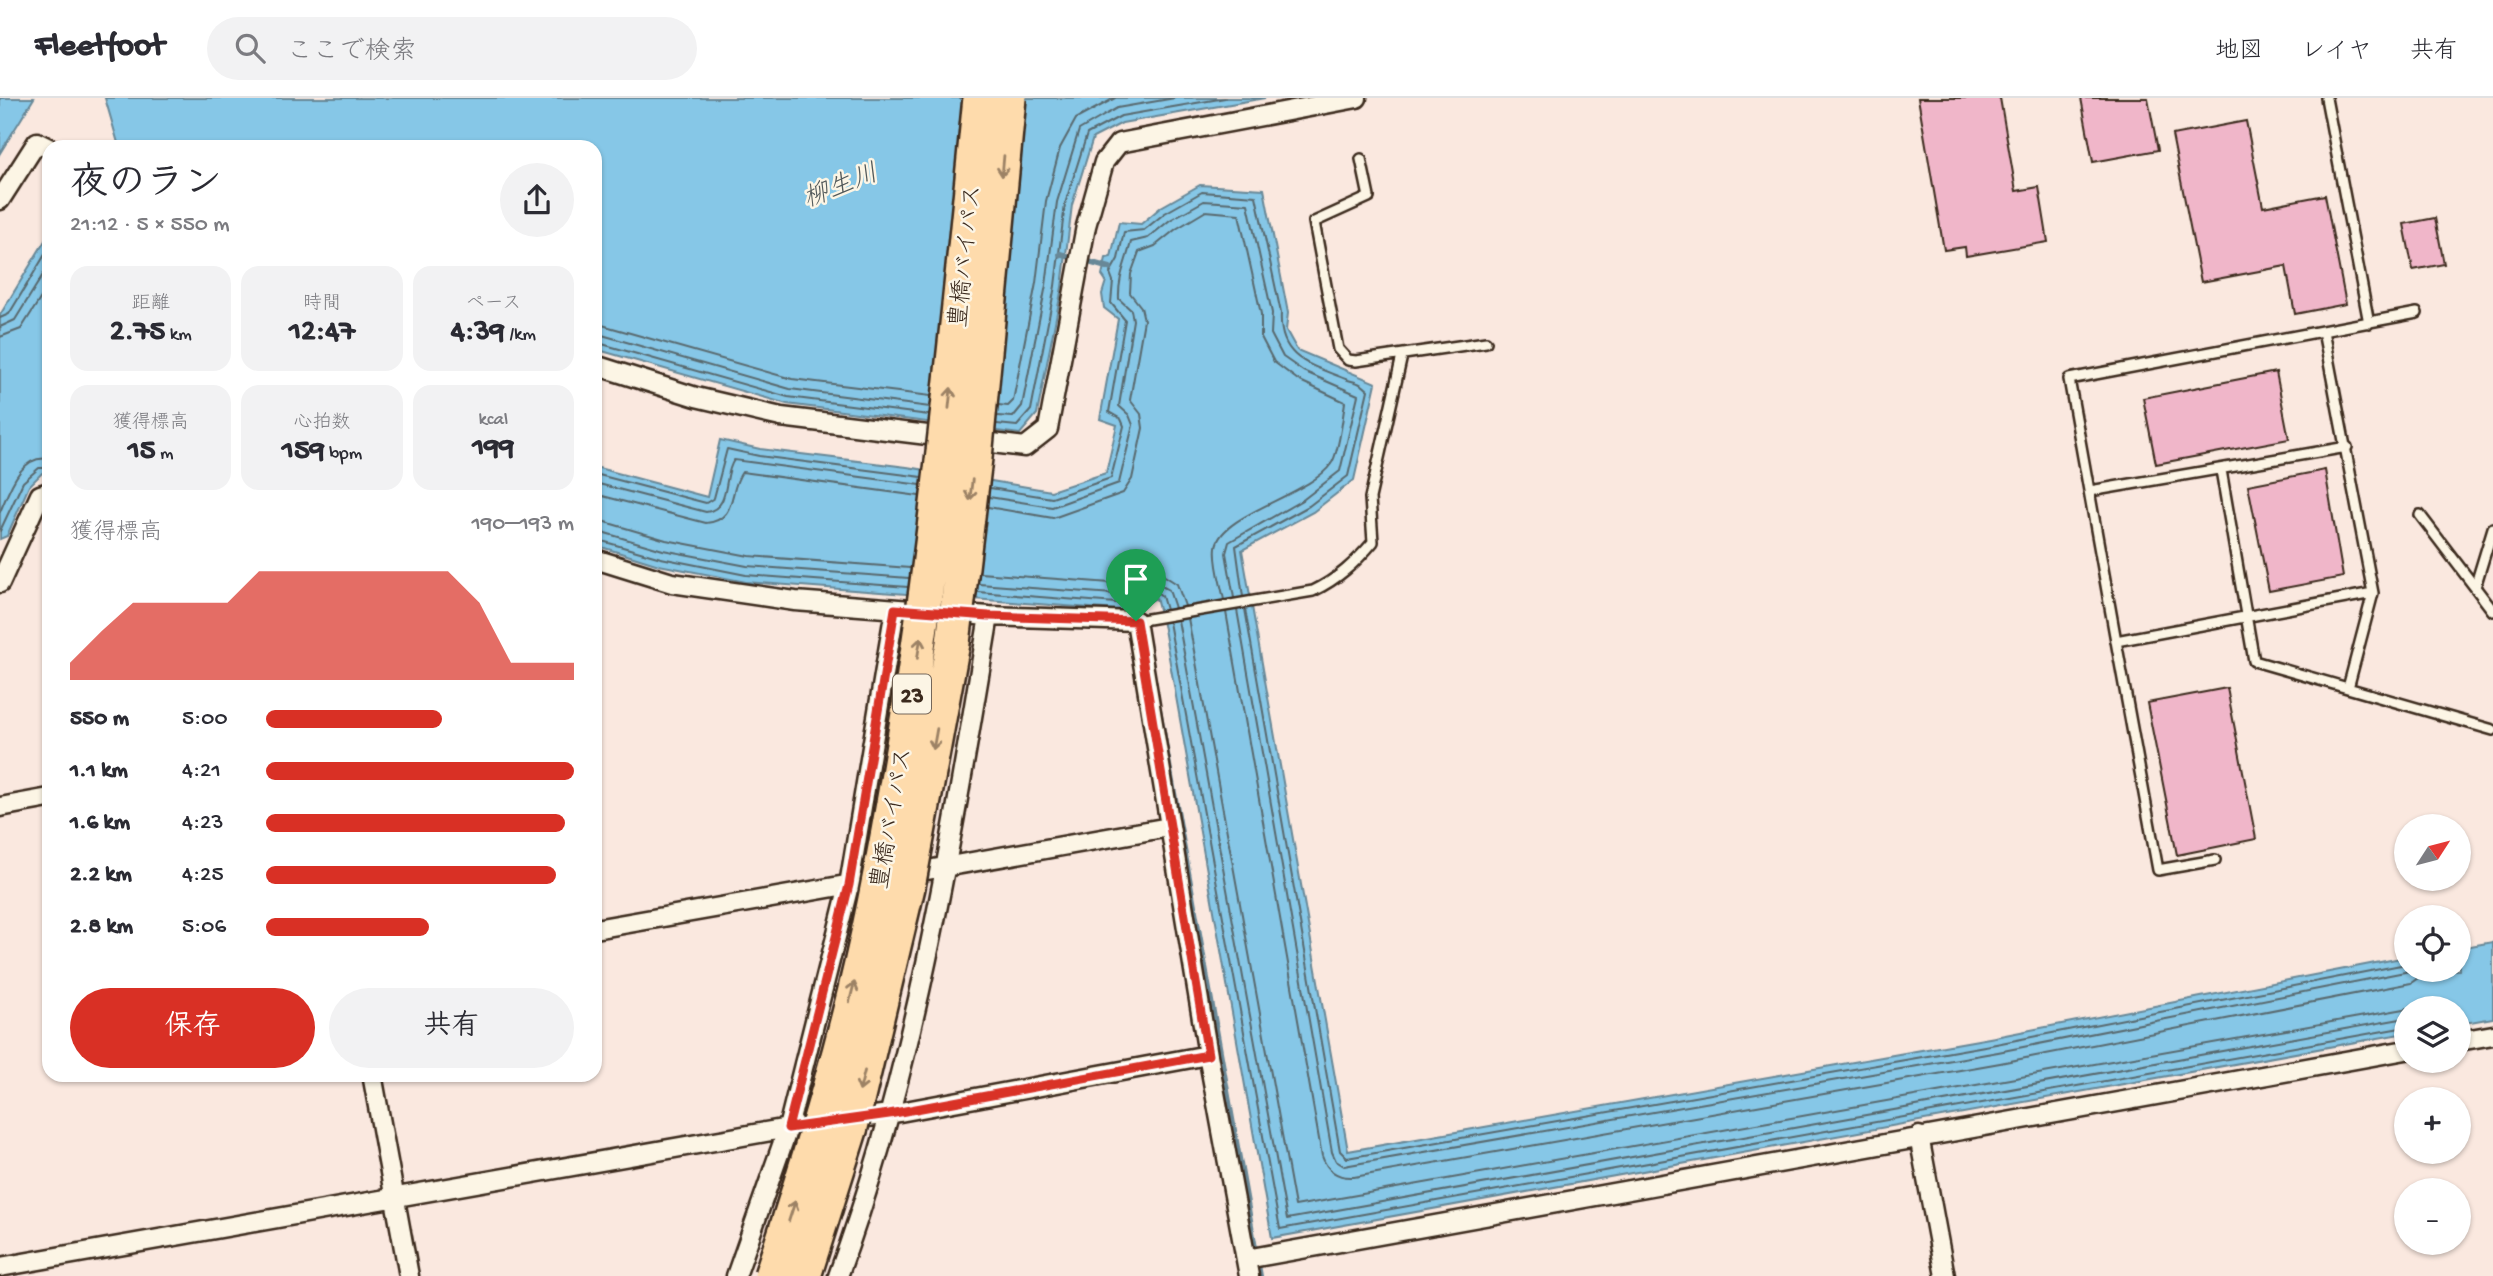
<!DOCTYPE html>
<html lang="ja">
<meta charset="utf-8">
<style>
:root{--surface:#fff;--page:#f2f2f3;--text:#2b2b33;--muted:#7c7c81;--line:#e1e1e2;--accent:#d93025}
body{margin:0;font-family:"Gochi Hand","Klee One",sans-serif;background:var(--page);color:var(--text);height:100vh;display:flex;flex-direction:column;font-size:26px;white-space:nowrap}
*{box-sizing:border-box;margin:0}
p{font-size:23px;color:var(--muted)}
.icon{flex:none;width:38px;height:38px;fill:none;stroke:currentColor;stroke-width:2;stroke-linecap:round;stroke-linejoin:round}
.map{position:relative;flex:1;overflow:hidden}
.side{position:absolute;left:42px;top:42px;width:560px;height:942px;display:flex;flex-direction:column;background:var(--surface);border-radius:21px;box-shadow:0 2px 5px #0004}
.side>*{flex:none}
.needle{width:46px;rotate:54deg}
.tools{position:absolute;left:2394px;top:716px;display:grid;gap:14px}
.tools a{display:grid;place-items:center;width:77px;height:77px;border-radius:50%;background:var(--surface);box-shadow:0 2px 5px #0004;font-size:35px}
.pin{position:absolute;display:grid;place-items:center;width:60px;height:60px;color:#fff;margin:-72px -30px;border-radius:50% 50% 50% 0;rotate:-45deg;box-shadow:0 0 7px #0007}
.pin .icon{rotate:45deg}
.round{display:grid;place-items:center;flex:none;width:74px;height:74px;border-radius:37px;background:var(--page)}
.summary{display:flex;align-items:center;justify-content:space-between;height:119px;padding:0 28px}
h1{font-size:38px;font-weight:800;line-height:52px}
.figures{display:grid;grid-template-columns:repeat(3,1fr);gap:10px;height:119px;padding:7px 28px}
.figures div{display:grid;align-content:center;border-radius:18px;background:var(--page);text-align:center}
.figures b{font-size:30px;font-weight:800}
.figures small{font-size:19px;font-weight:400}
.figures p{font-size:19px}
.chart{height:196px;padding:14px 28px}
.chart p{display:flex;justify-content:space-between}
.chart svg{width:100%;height:126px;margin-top:7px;fill:var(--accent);opacity:.7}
.button{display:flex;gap:14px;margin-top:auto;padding:14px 28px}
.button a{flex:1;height:80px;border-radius:42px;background:var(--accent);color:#fff;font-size:28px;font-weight:800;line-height:80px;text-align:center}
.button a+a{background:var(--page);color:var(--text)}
ul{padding:0 28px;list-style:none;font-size:23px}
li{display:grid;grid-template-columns:112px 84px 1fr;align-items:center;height:52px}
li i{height:18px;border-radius:9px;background:var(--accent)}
header{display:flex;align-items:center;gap:42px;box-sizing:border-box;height:98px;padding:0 35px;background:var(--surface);border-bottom:2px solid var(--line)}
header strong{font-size:33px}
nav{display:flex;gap:38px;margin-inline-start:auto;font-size:24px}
.search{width:490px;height:63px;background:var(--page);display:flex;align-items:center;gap:18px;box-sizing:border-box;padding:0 24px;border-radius:38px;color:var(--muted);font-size:26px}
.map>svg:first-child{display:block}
.water{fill:#86c7e7;stroke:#688897;stroke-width:2}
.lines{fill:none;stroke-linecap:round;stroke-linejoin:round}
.shore{stroke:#59696e;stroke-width:2}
.stream{stroke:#688897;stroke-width:6}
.building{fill:#f0b6c9;stroke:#3b2a1e;stroke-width:2}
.lane-casing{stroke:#3b2a1e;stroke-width:14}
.street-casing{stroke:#3b2a1e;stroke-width:23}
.lane{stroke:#fcf5e5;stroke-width:9}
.street{stroke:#fcf5e5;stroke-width:18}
.highway-bridge-casing{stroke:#3b2a1e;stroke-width:38;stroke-linecap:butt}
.highway-bridge{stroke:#fedbac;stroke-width:33}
.oneway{stroke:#9c8265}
.route-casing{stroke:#fff;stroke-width:14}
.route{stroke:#d93025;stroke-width:9}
.labels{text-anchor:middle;stroke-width:5;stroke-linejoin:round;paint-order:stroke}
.shield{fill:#fcf5e5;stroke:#75675a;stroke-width:2}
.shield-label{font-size:23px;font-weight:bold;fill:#3b2a1e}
.street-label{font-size:24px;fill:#3b2a1e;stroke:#fcf5e5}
.water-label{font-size:26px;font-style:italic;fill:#52595a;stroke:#fcf5e5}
</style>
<header>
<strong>Fleetfoot</strong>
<div class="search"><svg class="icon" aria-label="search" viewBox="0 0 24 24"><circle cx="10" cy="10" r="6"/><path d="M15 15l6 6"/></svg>ここで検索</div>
<nav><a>地図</a><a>レイヤ</a><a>共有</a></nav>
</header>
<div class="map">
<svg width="2493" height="1178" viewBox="0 0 2493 1178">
<rect width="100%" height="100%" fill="#fae8df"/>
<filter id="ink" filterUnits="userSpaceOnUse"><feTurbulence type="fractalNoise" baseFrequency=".0143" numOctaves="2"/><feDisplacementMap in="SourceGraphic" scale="14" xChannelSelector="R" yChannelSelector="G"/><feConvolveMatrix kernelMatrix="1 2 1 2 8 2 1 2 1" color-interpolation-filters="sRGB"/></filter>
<g filter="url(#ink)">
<path class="water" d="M0,0H34L0,55Z
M105,0H1265L1122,25L1093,40L1072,107L1062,189L1037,316L1020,336L787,306L595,251V49H126L118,45Z
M1200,87L1264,91L1288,215L1286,232L1297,252L1376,285L1354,382L1313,414L1242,452L1348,1053L1995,939L2406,859V872H2459V850L2493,844V920L2459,926V910H2406V935L1272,1140L1164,531L1156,500L1131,513L746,484L659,467L595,447V369L707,399L720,342L760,351L907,369L1051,393L1106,375L1117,327L1100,321L1118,221L1104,210L1102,196L1106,183L1102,177L1106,160L1111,159L1119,124L1141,126L1161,109Z
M49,136V377L42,375L29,388L7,438L0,441V217Z"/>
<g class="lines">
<path class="shore" d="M0,220L9,216L49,150
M595,225L792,281L931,298
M0,229L15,222L49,167
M595,235L790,291L930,309
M0,239L21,231L49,187
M595,244L788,299L929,317
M998,307L1008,308L1013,303L1036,185L1046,103L1060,50L1076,21L1115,0
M997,318L1013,319L1022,308L1046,187L1057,104L1079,32L1117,10L1175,0
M997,326L1017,328L1031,312L1055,188L1065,106L1087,36L1121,18L1225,0
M595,376L706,405L714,400L727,351L759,358L922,379
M595,385L706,414C732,410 722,378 734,362L921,387
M990,390L1052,400L1111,380L1124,328L1121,321L1109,314L1125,222L1111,205L1113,183L1110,175L1118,161L1124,134L1144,132L1165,115L1202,94L1256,98L1281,215C1278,262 1312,267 1348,282C1356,284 1363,286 1368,292L1348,378L1309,408L1236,448L1243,499
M595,396L706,425C738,422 728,393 742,374L919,398
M989,399L1052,409L1119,385L1133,327L1129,317L1119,308L1133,222L1131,212L1119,201C1118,179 1126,165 1131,144L1148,140L1170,122L1204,103L1248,106L1272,215L1271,236L1283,259L1303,273L1358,297L1340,373L1304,401L1229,444L1226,455L1234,500
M988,409L1053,420L1123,395L1132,381L1143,330L1141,316L1130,302L1144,222L1141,209L1130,195L1131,176L1139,154L1155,148L1176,131L1206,113L1239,116L1261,216V239L1274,264L1298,282L1345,304C1343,318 1339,356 1331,366C1310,397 1220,416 1216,449C1214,465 1221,486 1224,502
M0,414C9,393 20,356 49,361
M595,421L666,442L749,458L910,470
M595,432L663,452L747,468L909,480
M0,433L23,384L39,370H49
M595,441L661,460L746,477L908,489
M980,475L1124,486L1147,475H1160L1177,486L1185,508
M979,486L1127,497L1156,485L1169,492L1175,510
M978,494L1129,506L1155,493L1162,498L1166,512
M1245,511L1340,1053L1347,1060L1996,946L2406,866
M1237,512L1332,1054L1336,1063L1344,1068L1998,954L2415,872
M1226,514L1322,1058C1327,1073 1338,1080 1354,1079L2000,965L2411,885L2429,872
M1188,520L1295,1108L2410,910
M1178,522L1287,1121L2406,920
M1169,524L1280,1131L2406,929"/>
<path class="stream" d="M1060,156L1110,170
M1159,611L1260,1178"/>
</g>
<path class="building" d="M1918,0H2000L2016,93L2039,89L2048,144L1966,158L1965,149L1944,152Z
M2081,0H2148L2158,52L2093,64Z
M2246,23L2263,109L2325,97L2346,206L2295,216L2286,168L2201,184L2172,37Z
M2435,120L2444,166L2413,172L2404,126Z
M2276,274L2289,341L2156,366L2143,300Z
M2325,372L2343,479L2269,493L2248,387Z
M2227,590L2256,741L2177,757L2147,605Z"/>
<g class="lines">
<g class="lane-casing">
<path id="lane" d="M2326,0L2369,225
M1361,61L1369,99L1314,124L1338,251L1348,262L1356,263L1486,244
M2323,233L2373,495L2348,590
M2221,372L2254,563L2493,632
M2090,393L2347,349
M2420,417L2493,513
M2475,489L2493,430
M2373,495L2116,543L2069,281L2417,215
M1136,523L1313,493C1338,481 1355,465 1373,444L1370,400L1402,258
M2116,543L2158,772L2215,762"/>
</g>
<g class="street-casing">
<path id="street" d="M0,102L37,44L49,50
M595,267L696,299L781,319L1025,349L1048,331L1086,128L1104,64L1119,45L1357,0
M595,461L672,485L795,503L989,518L1136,523L1208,957L1249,1178
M0,485L40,397L49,394
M0,709L49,700
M905,776L1169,729
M595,831L857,785
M2459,943L2493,937
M372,976L409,1178
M1919,1038L1945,1178
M1246,1161L2406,952
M0,1169L788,1030L889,1016L1208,957
M736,1178L788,1030L849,787L895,511
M838,1178C916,966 952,740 989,518"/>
</g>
<use href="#lane" class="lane"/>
<use href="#street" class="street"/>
<g class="highway-bridge-casing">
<path id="highway-bridge" d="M771,1178C811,1056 849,932 874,806C928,540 953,270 980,0
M804,1178L851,1029L908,789L953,545L975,360L1009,0"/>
</g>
<use href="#highway-bridge" class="highway-bridge"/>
</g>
<defs><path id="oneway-shaft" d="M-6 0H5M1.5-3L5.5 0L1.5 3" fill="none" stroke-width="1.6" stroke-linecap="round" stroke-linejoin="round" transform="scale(1.75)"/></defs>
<g class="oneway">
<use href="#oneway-shaft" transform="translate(1003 68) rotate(95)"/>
<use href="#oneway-shaft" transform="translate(950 300) rotate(-84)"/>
<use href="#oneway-shaft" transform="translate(971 392) rotate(97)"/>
<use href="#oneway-shaft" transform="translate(919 550) rotate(-81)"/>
<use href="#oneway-shaft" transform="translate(935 641) rotate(100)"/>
<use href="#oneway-shaft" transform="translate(852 894) rotate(-76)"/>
<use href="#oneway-shaft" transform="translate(862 983) rotate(104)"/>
<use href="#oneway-shaft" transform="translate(792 1113) rotate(-72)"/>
</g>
</g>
<g class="lines" filter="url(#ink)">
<g class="route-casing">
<path id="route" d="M895,511L989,518L1136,523L1208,957L889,1016L788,1030L849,787Z"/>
</g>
<use href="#route" class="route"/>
</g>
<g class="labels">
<rect class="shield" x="893" y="576.5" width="38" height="39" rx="5"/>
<g class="shield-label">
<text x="912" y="604">23</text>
</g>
<g class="street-label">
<text transform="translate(964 158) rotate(-84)" y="8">豊橋バイパス</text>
<text transform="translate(890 720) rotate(-80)" y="8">豊橋バイパス</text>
</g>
<g class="water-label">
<text transform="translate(840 86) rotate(-21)" y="9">柳生川</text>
</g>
</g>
</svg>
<div class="tools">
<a><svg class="needle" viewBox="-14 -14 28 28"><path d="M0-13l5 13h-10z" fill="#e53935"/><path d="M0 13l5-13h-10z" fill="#7c7c81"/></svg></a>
<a><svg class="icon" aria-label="locate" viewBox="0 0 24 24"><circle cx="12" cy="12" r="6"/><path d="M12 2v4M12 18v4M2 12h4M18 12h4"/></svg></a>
<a><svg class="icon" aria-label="layers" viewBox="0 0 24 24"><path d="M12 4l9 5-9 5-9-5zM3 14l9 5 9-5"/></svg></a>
<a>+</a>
<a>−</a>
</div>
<div class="pin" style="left:1136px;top:523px;background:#1e9e55"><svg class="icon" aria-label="arrive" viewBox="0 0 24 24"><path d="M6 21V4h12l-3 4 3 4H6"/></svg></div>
<section class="side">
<div class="summary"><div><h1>夜のラン</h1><p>21:12 · 5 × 550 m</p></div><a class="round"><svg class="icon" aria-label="share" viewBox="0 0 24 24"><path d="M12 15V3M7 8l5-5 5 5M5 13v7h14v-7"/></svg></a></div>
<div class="figures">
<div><p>距離</p><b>2.75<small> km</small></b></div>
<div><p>時間</p><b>12:47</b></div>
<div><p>ペース</p><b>4:39<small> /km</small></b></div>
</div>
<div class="figures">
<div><p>獲得標高</p><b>15<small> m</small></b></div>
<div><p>心拍数</p><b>159<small> bpm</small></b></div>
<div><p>kcal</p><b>199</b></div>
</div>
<div class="chart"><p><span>獲得標高</span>190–193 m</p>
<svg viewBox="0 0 160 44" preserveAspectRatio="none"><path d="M0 44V38L10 27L20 17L30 17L40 17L50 17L60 6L70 6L80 6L90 6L100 6L110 6L120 6L130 17L140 38L150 38L160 38V44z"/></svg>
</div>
<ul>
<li><b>550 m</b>5:00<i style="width:57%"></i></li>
<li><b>1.1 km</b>4:21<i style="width:100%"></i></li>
<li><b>1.6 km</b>4:23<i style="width:97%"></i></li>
<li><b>2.2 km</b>4:25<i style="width:94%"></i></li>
<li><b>2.8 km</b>5:06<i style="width:53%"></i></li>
</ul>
<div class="button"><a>保存</a><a>共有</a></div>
</section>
</div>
